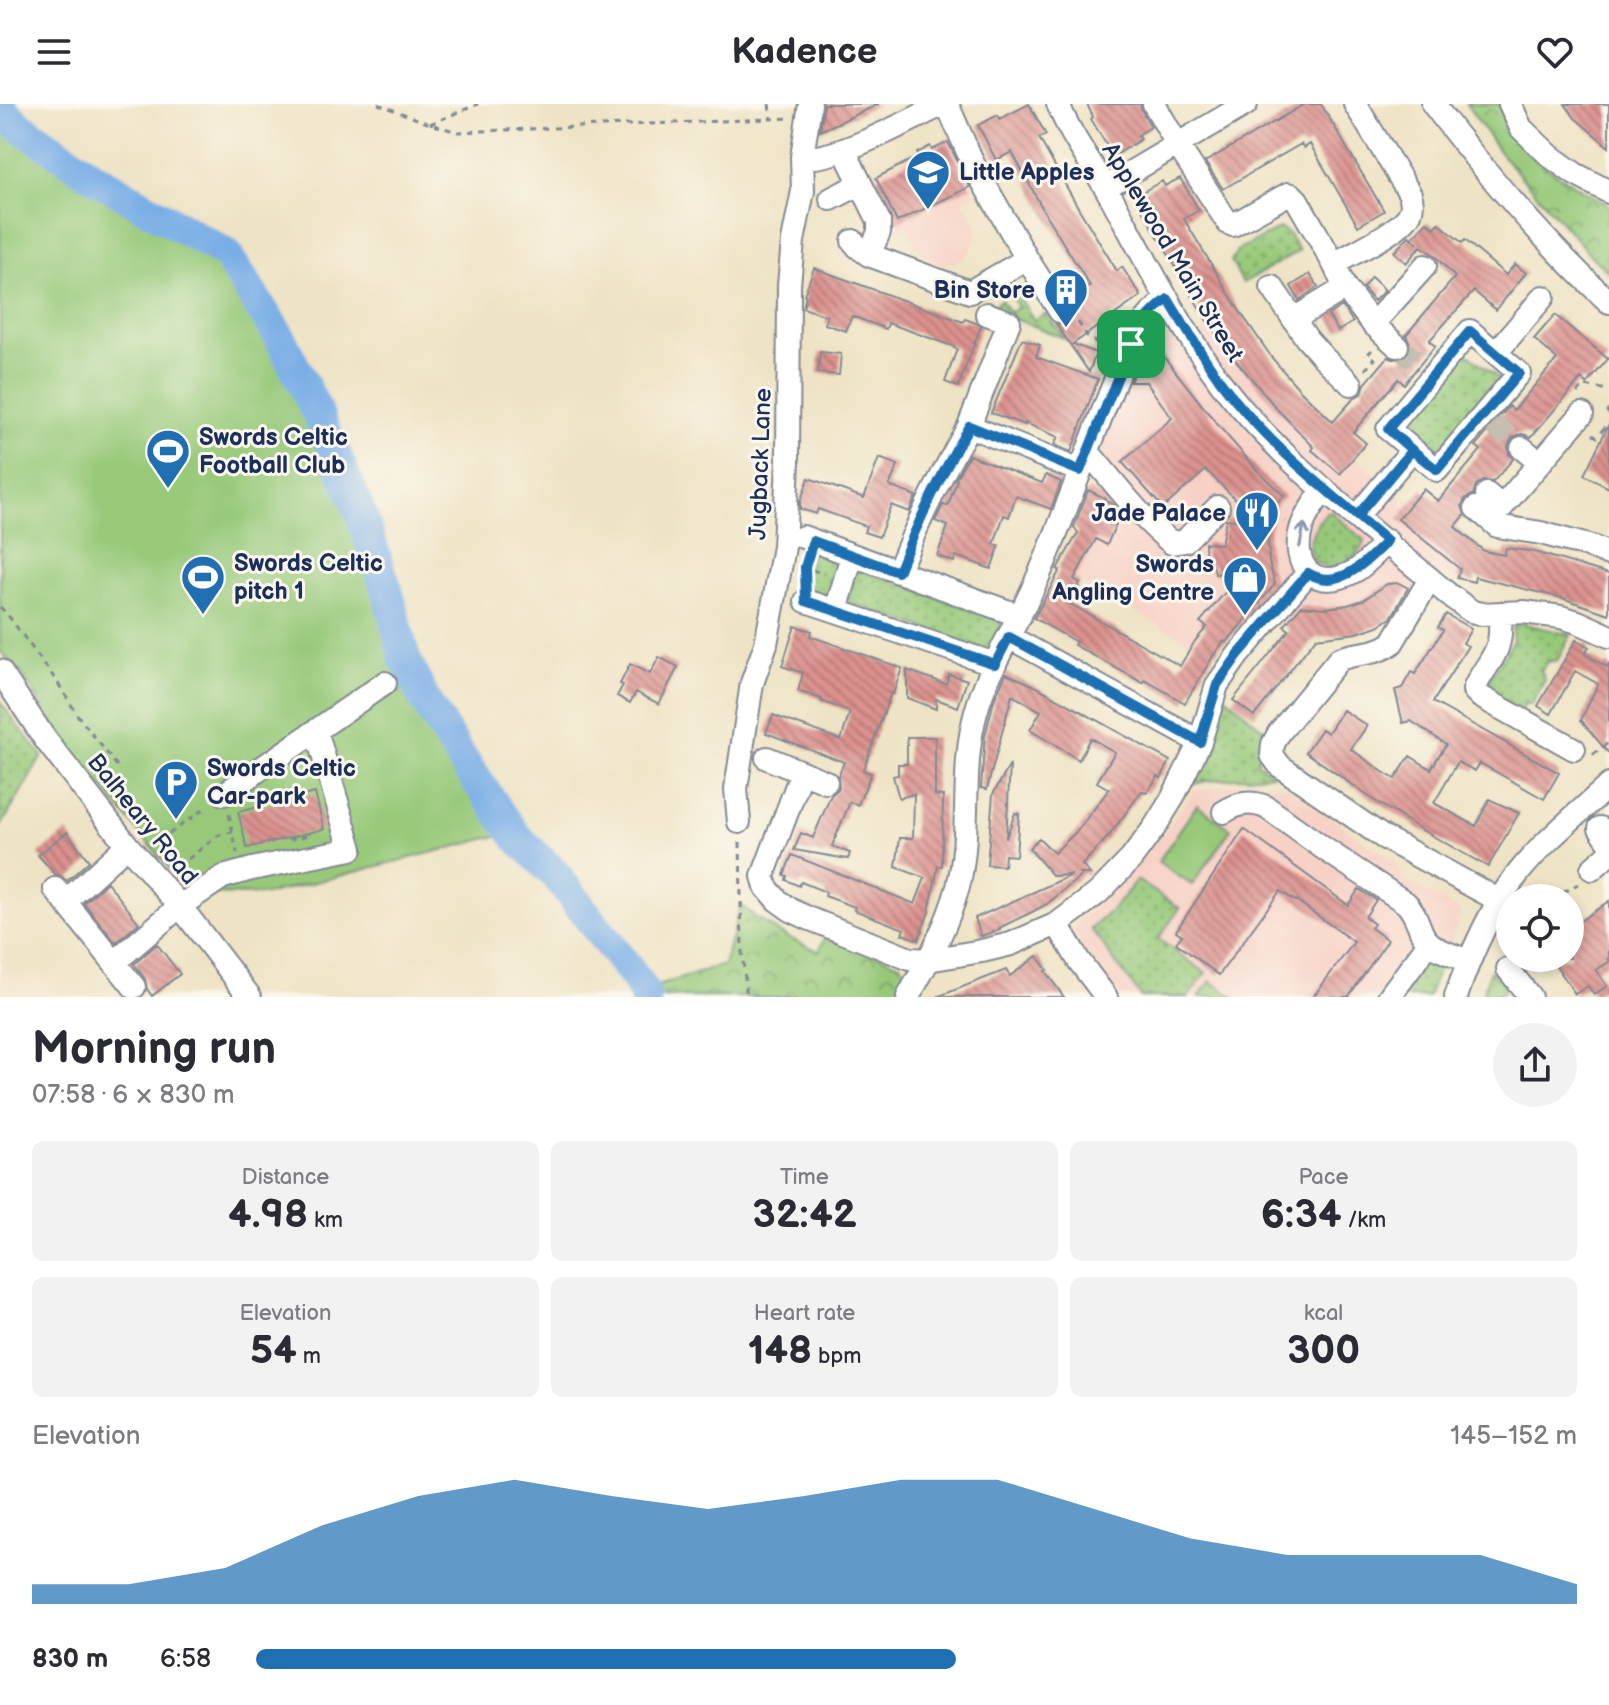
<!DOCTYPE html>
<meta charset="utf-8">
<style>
:root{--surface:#fff;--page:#f2f2f3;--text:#2b2b33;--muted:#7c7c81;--accent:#1f6fb2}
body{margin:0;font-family:"Balsamiq Sans",sans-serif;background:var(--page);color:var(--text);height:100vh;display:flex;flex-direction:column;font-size:30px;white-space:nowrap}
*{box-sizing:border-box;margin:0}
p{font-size:26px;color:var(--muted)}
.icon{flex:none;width:44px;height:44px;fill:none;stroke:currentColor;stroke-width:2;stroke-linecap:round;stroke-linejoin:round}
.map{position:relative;height:893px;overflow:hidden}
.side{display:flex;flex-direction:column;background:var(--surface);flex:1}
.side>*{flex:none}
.buttons{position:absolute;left:1496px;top:780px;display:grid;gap:16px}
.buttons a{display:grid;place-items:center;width:88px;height:88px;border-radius:50%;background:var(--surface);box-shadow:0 4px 12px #0003;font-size:40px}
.pin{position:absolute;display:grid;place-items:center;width:68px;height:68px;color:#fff;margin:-34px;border-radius:16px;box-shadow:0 4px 12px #0006}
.round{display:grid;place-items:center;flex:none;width:84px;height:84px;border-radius:42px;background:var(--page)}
.overview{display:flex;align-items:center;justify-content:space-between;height:136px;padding:0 32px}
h1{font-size:44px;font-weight:700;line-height:60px}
.stats{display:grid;grid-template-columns:repeat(3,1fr);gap:12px;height:136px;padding:8px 32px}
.stats div{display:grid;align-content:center;border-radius:12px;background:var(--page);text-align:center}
.stats b{font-size:40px;font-weight:700}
.stats small{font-size:22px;font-weight:400}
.stats p{font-size:22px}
.chart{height:224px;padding:16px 32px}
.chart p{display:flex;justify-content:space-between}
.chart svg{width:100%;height:144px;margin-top:8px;fill:var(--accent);opacity:.7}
ul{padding:0 32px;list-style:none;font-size:26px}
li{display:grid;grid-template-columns:128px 96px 1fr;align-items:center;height:60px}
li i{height:20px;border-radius:10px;background:var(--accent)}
header{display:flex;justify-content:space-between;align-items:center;height:104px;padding:0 32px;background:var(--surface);font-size:36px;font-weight:700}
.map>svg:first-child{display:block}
.built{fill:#f7d1c6}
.grass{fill:url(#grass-dots);stroke:#597c6c;stroke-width:2}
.park{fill:url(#park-crowns);stroke:#597c6c;stroke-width:2}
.pitch{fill:#97c979;stroke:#597c6c;stroke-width:2}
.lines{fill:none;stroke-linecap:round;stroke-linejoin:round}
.river{stroke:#78ade6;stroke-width:32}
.building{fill:url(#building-back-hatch)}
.minor-tunnel{stroke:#c4bfb0;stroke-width:22;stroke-dasharray:22 11;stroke-linecap:butt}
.minor-casing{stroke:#848991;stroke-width:26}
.path{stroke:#848991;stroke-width:3;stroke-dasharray:6 6;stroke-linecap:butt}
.minor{stroke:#fff;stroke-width:22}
.oneway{stroke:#8d97ae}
.route-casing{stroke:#fff;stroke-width:16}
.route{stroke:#1f6fb2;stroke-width:10}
.labels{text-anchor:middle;stroke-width:6;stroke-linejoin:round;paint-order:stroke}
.poi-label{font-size:24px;font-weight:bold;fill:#1b2f5e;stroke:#fbf7ec;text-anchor:start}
.street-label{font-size:24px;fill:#1b2f5e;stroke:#fbf7ec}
</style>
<header><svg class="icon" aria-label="menu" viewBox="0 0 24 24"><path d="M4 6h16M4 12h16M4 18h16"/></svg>Kadence<svg class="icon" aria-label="heart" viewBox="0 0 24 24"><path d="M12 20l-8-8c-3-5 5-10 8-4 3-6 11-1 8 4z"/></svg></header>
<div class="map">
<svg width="1609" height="893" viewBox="0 0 1609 893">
<defs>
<pattern id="grass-dots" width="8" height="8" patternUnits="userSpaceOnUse" patternTransform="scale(2)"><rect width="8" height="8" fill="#97c979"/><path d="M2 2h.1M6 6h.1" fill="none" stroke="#7aa466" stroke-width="1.8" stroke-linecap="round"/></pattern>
<pattern id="park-crowns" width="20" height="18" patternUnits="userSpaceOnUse" patternTransform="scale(2)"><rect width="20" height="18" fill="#97c979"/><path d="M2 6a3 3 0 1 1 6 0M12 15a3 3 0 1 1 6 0" fill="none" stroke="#7aa466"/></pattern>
<pattern id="building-back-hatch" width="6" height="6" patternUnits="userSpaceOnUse" patternTransform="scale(2)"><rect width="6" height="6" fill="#db918d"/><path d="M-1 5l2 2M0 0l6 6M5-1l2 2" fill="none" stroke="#b17776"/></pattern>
</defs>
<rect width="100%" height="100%" fill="#fbf7ec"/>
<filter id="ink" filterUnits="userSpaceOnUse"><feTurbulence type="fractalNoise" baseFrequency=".0125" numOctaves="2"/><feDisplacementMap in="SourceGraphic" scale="16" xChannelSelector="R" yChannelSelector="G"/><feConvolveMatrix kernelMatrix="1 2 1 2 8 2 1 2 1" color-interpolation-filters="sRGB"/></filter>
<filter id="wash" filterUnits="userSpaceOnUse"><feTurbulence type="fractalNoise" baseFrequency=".006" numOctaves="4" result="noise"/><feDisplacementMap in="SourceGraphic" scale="32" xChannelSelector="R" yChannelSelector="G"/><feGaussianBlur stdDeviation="1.8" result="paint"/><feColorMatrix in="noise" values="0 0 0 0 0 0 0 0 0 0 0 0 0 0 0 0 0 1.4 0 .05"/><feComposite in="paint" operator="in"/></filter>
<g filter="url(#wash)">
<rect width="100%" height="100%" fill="#eee3c4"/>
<path class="built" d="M949,33L976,90L963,96L974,118L977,129L971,147L960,156L954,159L940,160L924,151L917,142L908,122L897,127L871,71Z
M1224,211L1338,339L1479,459L1474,478L1442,471L1417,504L1394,490L1325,516L1307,540L1258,502L1226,539L1207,523L1193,540L1122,500L1080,479L1057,465L1079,426L1107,441L1122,405L1101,345L1103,328L1149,226L1157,223L1167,226L1185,242Z
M1258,680L1286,682L1390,755L1398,764L1404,775L1462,808L1428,893H1121L1115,886L1075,833L1072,825L1154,741L1194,687L1223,682Z"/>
<path class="grass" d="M1280,124L1288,129L1299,147L1243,179L1231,157L1238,146Z
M1015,187L1034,216L1046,209L1064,234L989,205L1001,196L1010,209L1018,203L1010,191Z
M1465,247L1500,276L1442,346L1407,316Z
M1327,408H1331L1365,437C1360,452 1334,471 1318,460C1299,447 1316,419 1327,408Z
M811,448L833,455L839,463C829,492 831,497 800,488Z
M865,467L998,515L1002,523L989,547L856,501L854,505L847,501L856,468Z
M1521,519L1571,531L1557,557H1551L1546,559L1541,567L1545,576L1531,601L1525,599L1519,608L1492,589L1489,576L1513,537L1512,525L1515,520Z
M1223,590L1268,629L1257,658L1273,670L1206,677L1193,680L1215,629Z
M0,598L42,652L0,724Z
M1137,776L1180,804L1158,835L1206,869L1188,893H1141L1091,825L1113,805Z
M1427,854L1441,857L1428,893H1398Z"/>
<path class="park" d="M1466,0H1500C1507,41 1548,65 1581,85C1590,91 1600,95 1609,101V168L1595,156L1502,51Z
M740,801C767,823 786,834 819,847L827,830L900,860L905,865L908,873L899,893H658L654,883L724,861Z
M1490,867L1499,868C1509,889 1504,893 1482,893Z"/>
<path class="pitch" d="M0,4L18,21L203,143L228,167L275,235L364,455L404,582L431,628L505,730L264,791L198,790L184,782L65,639L22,570L0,547Z
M1197,701L1231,725L1192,781L1158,758Z
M1211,877L1233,893H1199Z"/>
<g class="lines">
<path class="river" d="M0,4L18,21L94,73L226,150L279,232L317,308L361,410L388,490L405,555L425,597L466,661L517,733L556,771L638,878L646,893"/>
</g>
<g id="blocks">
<path class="building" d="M824,0H879L820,27Z
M1029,0L1046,31L1039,34L1079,105L1117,167L1122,163L1141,192L1073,240L1096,249L1089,268L1056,220L1067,219L1072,214L1074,209L1081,203L1074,192L1090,182L1047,113L1012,48L996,56L978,21L998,11L1000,15Z
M1087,0H1140L1142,7L1151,23L1138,31L1141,35L1116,51L1113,46L1110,47L1091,15L1093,13Z
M1305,0H1321L1384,107L1358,122L1310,40L1304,44L1301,40L1223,85L1205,58Z
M1565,0H1609V43L1575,14Z
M948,38L970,83L897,118L876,74L919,52L917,49L930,42L932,46Z
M1180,74L1199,106L1184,115L1237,203L1272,254L1299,285L1333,318L1354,294L1362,289L1365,280L1388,253L1393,255H1400L1408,251L1411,244L1410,239L1406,231L1455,173L1434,151L1421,142L1406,159L1394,148L1409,132L1418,140L1412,134L1427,118L1434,124L1439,119L1462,139L1465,136L1506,171L1515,160L1526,169L1496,206L1474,187L1429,237L1435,242L1404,280L1398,275L1353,328L1366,339L1340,370L1312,346L1314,343L1277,305L1232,252L1207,217L1136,95L1140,93L1139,90L1162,77L1165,82Z
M814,164L963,218L965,215L976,219L981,222L958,283L945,278L957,245L954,244L955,243L888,219L886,225L852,212L846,227L825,220L827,212L803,204L806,192L804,191Z
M1310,170L1318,183L1299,196L1291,182Z
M1371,173L1385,186L1374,197L1363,184Z
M1342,202L1353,218L1338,227L1328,211Z
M1555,211L1608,255L1587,280L1581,275L1531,333L1524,330L1518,331L1512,334L1508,342L1509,350L1513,355L1493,378L1483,377L1476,381L1473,391L1466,394L1462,401L1465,411L1455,423L1484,447L1504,451L1506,444L1535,448L1609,470V510L1562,494L1475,473L1474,478L1457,474L1460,465L1398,415L1423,385L1438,397L1481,346L1476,342L1509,302L1514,306L1557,255L1534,235Z
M1022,235L1040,241L1036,253L1098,275L1071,348L1054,341L1058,333L1025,319V321L991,309Z
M820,248L841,250L839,271L818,269Z
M1142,249H1161L1217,320L1257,366L1284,392L1277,399L1273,409L1268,435L1269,458L1275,480L1226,539L1224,537L1213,552L1185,599L1145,576L1143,579L1074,541L1076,538L1034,514L1060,466L1057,465L1078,429L1074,423L1088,386L1105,394L1104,396L1114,401L1121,408L1107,441L1096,435L1074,475L1080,479L1069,499L1180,562L1195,537L1207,523L1200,518L1245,465L1215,470L1213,461L1206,462L1205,439L1221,440L1226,415L1260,419L1206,366L1163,404L1122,358L1172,314L1146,278H1130Z
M1609,320V384L1584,371Z
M969,351L1042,379L1046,371L1061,378L1051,405L1016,392L1009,413L1004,411L994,440L999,442L991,465L956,452L954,458L937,452L948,422L935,417L943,401L948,402L957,376L956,374Z
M879,354L898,361L889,382L916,392L909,408L891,401L879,433L864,428L866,422L818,405L816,410L800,405V398L809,374L864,394Z
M1399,479L1408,484L1391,514L1378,522L1357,529L1316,534L1254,612L1233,596L1289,526L1284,522L1301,502L1326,504L1348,501L1363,496L1387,480Z
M1446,510L1471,525L1463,539L1468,542L1433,598L1559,669L1544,695L1480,659L1475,667L1458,658L1434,699L1476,722L1489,695L1519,709L1488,763L1422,726L1372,695L1306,648L1322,625L1328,629L1343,606L1367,622L1351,645L1383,668L1395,675L1410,652L1431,665L1446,640L1411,617L1403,619L1395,586L1402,584L1411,568L1415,570L1443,526L1438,523Z
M795,522L812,527L810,532L902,564L893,590L891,589L863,666L871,669L858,701L850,698L832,742L850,749L848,755L794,746L801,729L813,734L831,691L839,684L838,672L844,658L766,629L773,611L841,636L850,608L821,597L822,595L798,587L803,569L782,562Z
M1576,536L1589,543L1585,550L1607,563L1609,559V650L1581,616L1598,580L1575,567L1551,610L1538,602Z
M659,553L678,563L659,600L636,588L630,599L617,592L623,581L620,580L630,560L650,570Z
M907,566L946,580L949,570L967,576L958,603L936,595V605L907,594Z
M1006,569L1035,582L1170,657L1161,674L1158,672L1147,689L1142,687L1108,733L1082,761L1090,770H1080L1081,772L1047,800L1032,808L999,824L1000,826L981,832L975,814L1072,771L1053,772L1029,744L1039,734L1054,749L1078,726L1109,685L1097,678L1115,648L1090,634L1079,656L1030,626L1041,607L1012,591L987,685L981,684L985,632L994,596Z
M907,633H935V691L943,692L942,762H938L929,808L918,836L902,830L904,825L854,806L855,803L825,792L826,788L801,778L799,782L786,776L787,772L784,771L792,751L915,800L925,774L896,763L900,734H913L914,690L899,694L893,672L898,671V660H907Z
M1010,661L1006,734L1015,709L1019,710L1016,752L1005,751L1004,762L987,761L993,690Z
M315,689L324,725L247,744L238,708Z
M1244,725L1348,801L1359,785L1376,796L1365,813L1374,820L1371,824L1388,836L1348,893H1313L1354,838L1296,796L1295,797L1280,787L1219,871L1176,839L1182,831L1176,827Z
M67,728L89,757L67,777L61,772L56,771L38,751Z
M107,778L139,819L116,839L84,799Z
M1609,797V858L1596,866L1607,882L1594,891L1588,882L1575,890L1551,854H1570V824Z
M157,840L180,870L152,892L147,885L145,875L134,860Z
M1037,852L1047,866L1045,867L1064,893H937L1006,866L1010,872Z"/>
</g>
</g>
<g filter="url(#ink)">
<use href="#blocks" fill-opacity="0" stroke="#848991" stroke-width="2"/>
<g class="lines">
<path class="minor-tunnel" d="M1397,242L1420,261
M1492,319L1522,344"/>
<g class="minor-casing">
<path id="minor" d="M947,0L975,64L1027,155L1060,207
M1058,0C1072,36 1097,66 1115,100C1148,161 1180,223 1221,279C1281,359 1373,426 1449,491L1471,507L1482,510L1524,508L1561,513L1578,518L1609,532
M1154,0L1177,40L1228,119L1233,121L1288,90L1292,91L1297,96L1334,160L1345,184L1373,220L1397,242
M1433,0C1487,71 1543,137 1609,198
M1510,0L1521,24L1550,52L1575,70L1609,88
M844,46L879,117V128L869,151
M802,53C833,59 913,14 944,0
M1106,83L1246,0
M831,95L860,80
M853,137L858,143L869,151L970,188
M1334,160C1352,149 1402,127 1410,109C1413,102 1412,97 1410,90L1355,0
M978,183L1027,155
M1272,183L1307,235L1323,253L1351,280
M987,210L1009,218L969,322L1080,367
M1294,215L1345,184
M1373,220L1425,162
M1470,227L1519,269L1437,366L1388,325Z
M1496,249L1543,193
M1522,344L1540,359
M1088,348C1115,379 1140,414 1172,439L1185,437L1218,403
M1324,385C1316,397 1307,408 1302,422C1289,463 1316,489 1355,467C1367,460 1377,447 1387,437
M1487,390L1502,403L1582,310
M1476,404L1497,422L1541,429L1592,443L1609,450
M1357,412L1412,346
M803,433L1020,512
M898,468C918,417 942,369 969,322
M1430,475L1392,539C1376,551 1357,548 1339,555L1279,629L1273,640L1272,651L1280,662L1383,733L1500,797
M806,497L995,560
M836,507L852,451
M1500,509C1500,518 1501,528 1499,537C1496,555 1480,568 1474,586L1481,593L1574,645
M1009,533L1200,638
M0,567L45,635L127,741L180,802L250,893
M767,654L826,678
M802,668L763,772L766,783L777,796L791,806L808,814L910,855L928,856L982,847L1011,840L1057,820L1098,789L1131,755L1154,724L1172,695L1200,638L1217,581L1238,551L1308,469
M224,690L385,579
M1224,708C1238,699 1250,697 1266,703L1326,746L1406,799C1415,808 1417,818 1422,829C1430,846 1452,850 1468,857
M739,718L736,685L752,579L766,540L784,443L788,358L789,181L793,137L803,87L802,53L810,0
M1600,724L1609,737
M1592,765L1609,750
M55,785L134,883
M65,798L127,741
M1057,820L1079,857L1106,893
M115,858L180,802L223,773L252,765L351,745L316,627
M1508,865L1530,893
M908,893C928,858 947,822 958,783C972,727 960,665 976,608C988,564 1015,524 1034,482C1070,403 1095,319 1131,240C1141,221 1150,208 1168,195
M1389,893L1429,839
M1456,893C1469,853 1493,799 1520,767C1546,735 1579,709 1609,681"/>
</g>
<path class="path" d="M378,0L430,20L458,28L790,14
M769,0L771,14
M430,20L478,0
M1078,218C1086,231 1091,241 1108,239
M1365,266L1375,255L1368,250L1372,246
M1577,289L1584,282L1609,286
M1609,305L1607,307L1609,311
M1593,330L1597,333L1609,318
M1238,406L1274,413L1285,417
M801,462L824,470
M805,477L806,461
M0,503L7,510L58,579L78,612L121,667
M1593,651L1609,638
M229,710L237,749
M169,730L208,702
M290,733L291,735L305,732V734H303
M740,738L742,848L747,893
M188,755L219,731L233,728
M1553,794L1578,780"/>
<use href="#minor" class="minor"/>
</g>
<defs><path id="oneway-shaft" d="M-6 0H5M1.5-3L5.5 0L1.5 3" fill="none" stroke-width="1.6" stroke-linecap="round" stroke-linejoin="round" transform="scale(2)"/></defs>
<use class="oneway" href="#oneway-shaft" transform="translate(1302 431) rotate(-79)"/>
</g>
<g class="lines" filter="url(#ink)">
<g class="route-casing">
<path id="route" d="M1131,240L1080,367L969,322C942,369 918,417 898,468L813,437L805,463L806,497L995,560L1009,533L1200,638L1217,581L1238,551L1308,469C1339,488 1367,457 1387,437L1357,412L1412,346L1388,325L1470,227L1519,269L1437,366L1412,346L1357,412C1308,371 1259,330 1221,278C1202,252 1185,223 1168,195C1150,208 1141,221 1131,240"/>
</g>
<use href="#route" class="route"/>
</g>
<defs>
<g id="school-pin" transform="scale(2.3)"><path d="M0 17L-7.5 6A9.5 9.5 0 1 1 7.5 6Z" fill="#1f6fb2" stroke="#fbf7ec"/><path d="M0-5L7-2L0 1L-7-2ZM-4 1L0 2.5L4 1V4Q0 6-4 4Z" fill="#fff"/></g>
<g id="building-pin" transform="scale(2.3)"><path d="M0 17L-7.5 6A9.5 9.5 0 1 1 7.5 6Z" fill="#1f6fb2" stroke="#fbf7ec"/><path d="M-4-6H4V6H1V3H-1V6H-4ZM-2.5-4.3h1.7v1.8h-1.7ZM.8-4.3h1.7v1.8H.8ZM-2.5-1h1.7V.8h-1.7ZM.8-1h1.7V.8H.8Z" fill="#fff"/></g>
<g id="stadium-pin" transform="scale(2.3)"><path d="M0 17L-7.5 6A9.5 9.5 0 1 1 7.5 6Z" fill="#1f6fb2" stroke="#fbf7ec"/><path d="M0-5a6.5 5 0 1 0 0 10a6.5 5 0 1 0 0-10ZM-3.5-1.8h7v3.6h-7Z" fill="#fff"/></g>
<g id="restaurant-pin" transform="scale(2.3)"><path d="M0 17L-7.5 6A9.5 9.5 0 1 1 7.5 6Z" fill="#1f6fb2" stroke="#fbf7ec"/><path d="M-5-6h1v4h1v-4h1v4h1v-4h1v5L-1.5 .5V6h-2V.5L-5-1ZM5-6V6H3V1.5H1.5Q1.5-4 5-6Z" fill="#fff"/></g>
<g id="shop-pin" transform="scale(2.3)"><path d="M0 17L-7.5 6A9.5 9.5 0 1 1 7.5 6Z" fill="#1f6fb2" stroke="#fbf7ec"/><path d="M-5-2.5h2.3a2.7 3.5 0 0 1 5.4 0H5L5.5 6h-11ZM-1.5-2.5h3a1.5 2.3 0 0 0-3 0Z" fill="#fff"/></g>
<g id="parking-pin" transform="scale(2.3)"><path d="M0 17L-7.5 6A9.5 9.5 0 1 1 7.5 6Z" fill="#1f6fb2" stroke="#fbf7ec"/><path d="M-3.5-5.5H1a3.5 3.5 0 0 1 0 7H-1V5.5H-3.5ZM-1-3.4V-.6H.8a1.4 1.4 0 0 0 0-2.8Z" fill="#fff"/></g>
</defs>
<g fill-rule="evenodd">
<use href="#school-pin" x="928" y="68"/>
<use href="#building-pin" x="1066" y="186"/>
<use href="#stadium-pin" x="168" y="347"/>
<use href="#restaurant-pin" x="1257" y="409"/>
<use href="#stadium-pin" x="203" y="473"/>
<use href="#shop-pin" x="1245" y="474"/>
<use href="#parking-pin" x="176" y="678"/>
</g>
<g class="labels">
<g class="poi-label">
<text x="959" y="76">Little Apples</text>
<text x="1035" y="194" text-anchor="end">Bin Store</text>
<text x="199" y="341">Swords Celtic<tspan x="199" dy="28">Football Club</tspan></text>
<text x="1226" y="417" text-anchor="end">Jade Palace</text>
<text x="234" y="467">Swords Celtic<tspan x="234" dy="28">pitch 1</tspan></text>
<text x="1214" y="468" text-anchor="end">Swords<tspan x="1214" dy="28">Angling Centre</tspan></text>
<text x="207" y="672">Swords Celtic<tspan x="207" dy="28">Car-park</tspan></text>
</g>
<g class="street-label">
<text transform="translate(1173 148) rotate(59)" y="8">Applewood Main Street</text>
<text transform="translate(760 360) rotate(-88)" y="8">Jugback Lane</text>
<text transform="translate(143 715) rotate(51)" y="8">Balheary Road</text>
</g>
</g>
</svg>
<div class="buttons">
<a><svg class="icon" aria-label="locate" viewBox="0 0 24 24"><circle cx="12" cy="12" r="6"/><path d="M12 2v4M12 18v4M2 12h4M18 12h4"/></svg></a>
</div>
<div class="pin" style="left:1131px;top:240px;background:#1e9e55"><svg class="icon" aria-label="arrive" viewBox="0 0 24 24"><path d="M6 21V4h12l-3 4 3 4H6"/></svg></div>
</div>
<section class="side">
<div class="overview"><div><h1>Morning run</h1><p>07:58 · 6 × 830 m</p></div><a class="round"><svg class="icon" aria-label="share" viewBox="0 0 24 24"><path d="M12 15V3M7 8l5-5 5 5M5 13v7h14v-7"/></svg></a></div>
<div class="stats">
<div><p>Distance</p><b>4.98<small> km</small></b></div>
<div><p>Time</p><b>32:42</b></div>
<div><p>Pace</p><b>6:34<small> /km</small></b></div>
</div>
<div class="stats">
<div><p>Elevation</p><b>54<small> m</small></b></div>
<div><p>Heart rate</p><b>148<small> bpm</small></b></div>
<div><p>kcal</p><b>300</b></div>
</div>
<div class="chart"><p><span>Elevation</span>145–152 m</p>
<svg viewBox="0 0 160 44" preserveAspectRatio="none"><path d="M0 44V38L10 38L20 33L30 20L40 11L50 6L60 11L70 15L80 11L90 6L100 6L110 15L120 24L130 29L140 29L150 29L160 38V44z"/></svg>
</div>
<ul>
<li><b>830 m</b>6:58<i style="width:53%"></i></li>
</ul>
</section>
